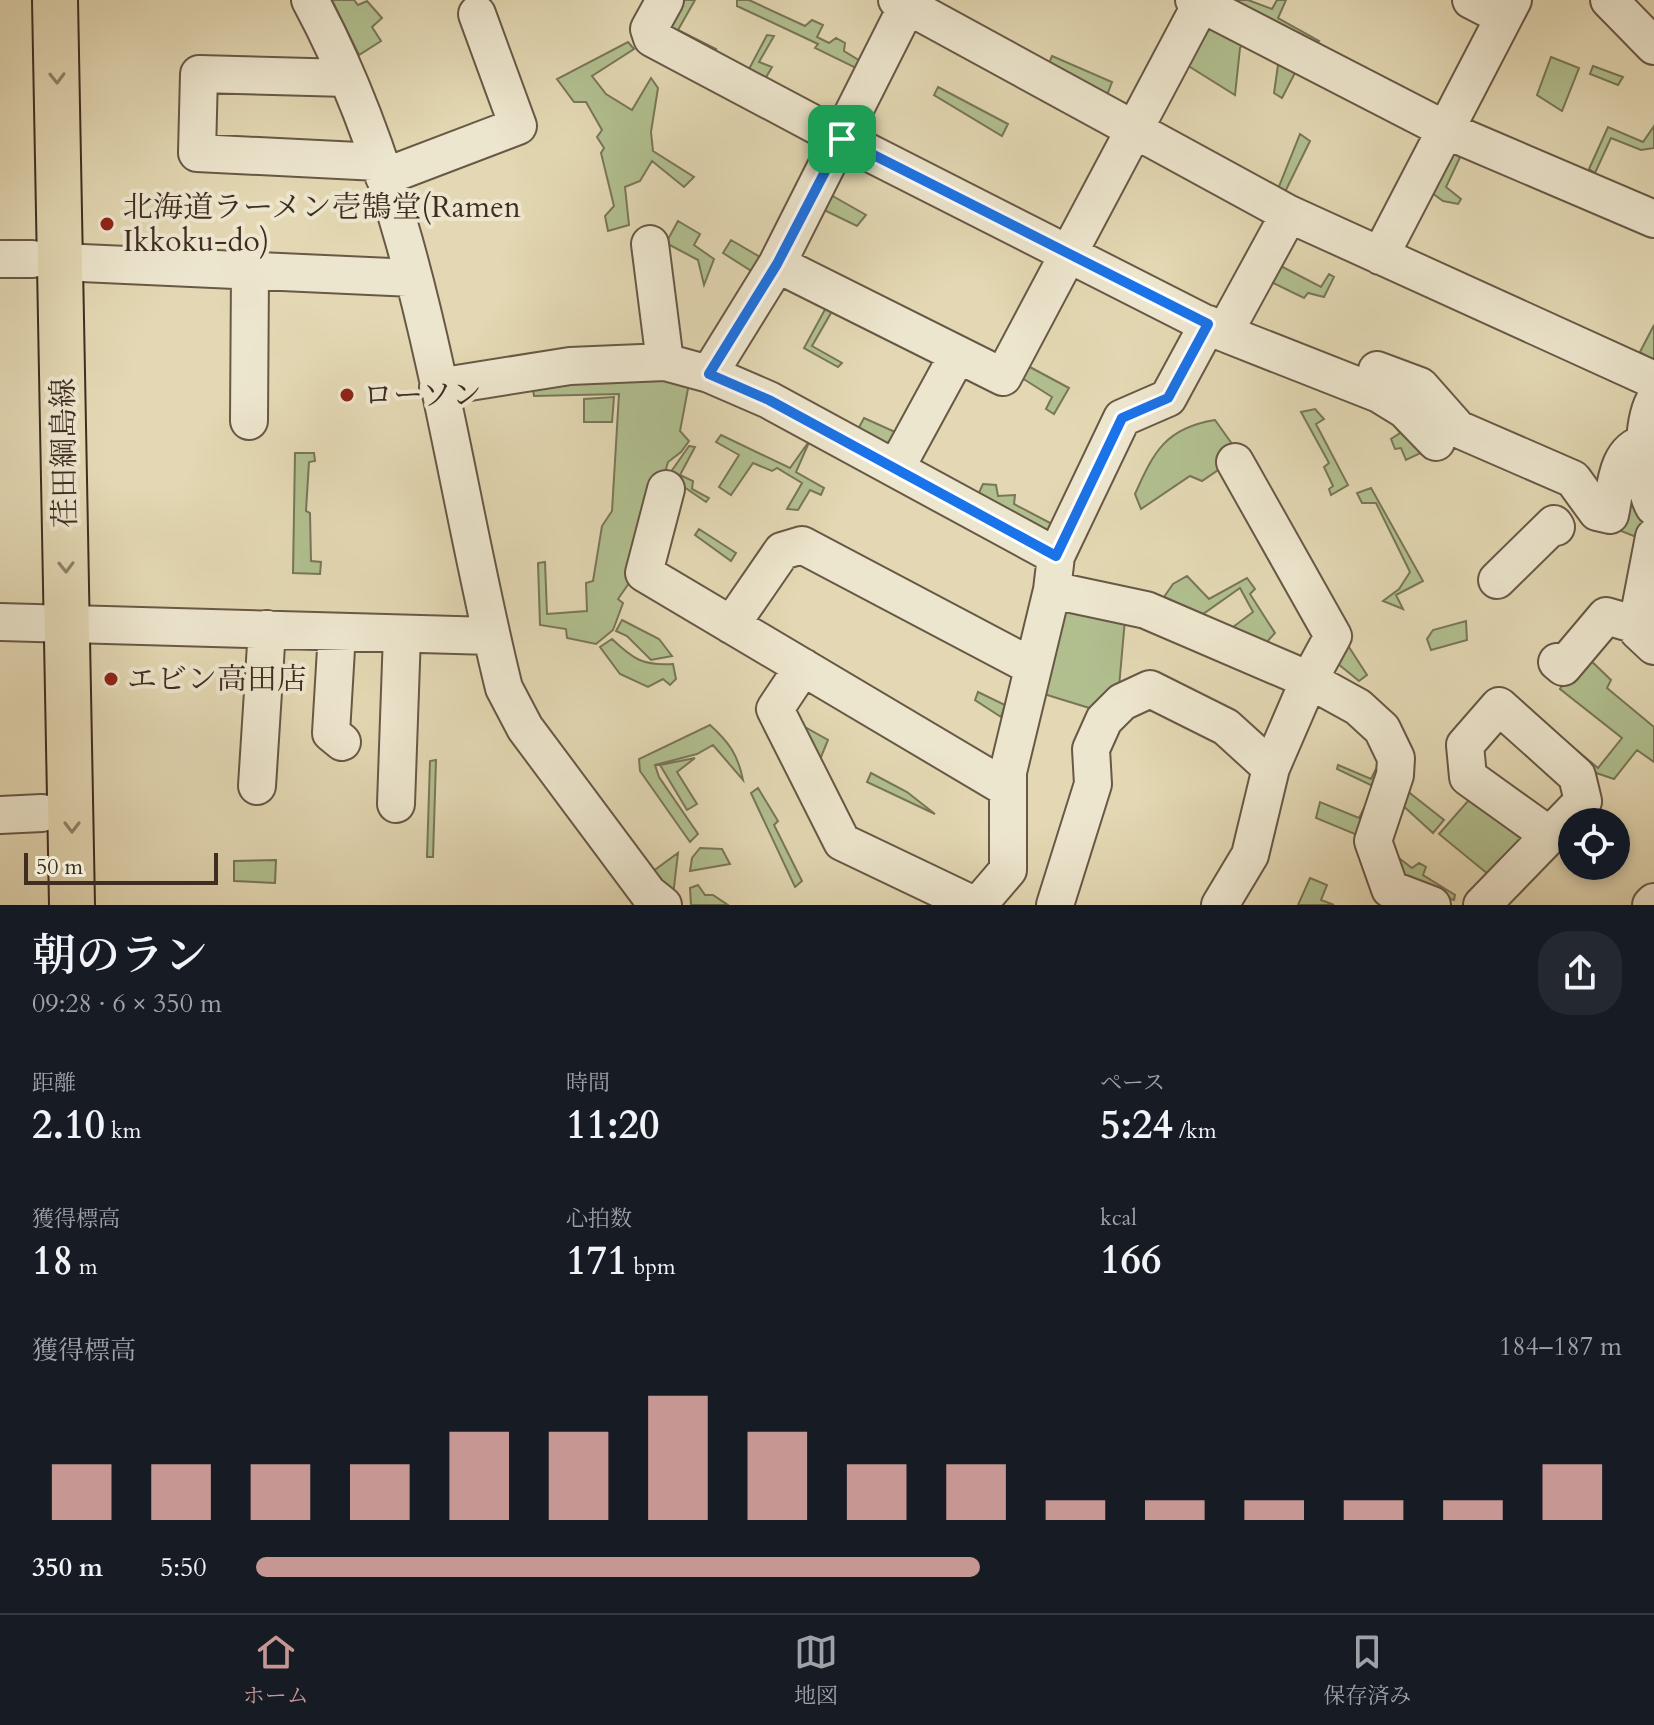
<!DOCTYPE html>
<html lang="ja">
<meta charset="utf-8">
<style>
:root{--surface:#171b24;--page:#242831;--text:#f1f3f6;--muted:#9ea1a6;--line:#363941;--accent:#c59692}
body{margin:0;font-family:Cardo,"Noto Serif JP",serif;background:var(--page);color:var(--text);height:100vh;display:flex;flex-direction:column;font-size:30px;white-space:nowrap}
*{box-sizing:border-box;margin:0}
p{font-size:26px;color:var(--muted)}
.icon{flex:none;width:44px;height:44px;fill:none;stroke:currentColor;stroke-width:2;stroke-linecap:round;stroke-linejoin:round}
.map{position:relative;height:905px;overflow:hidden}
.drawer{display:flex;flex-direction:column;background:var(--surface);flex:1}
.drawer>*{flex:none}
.controls{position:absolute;left:1558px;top:808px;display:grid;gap:16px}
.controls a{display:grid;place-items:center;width:72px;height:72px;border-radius:50%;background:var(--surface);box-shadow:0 4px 12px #0003;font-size:40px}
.scale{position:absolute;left:24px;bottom:20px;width:194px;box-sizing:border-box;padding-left:8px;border:4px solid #3f2d22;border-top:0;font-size:22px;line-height:28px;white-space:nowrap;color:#3f2d22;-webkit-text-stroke:6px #ede6ce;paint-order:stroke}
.pin{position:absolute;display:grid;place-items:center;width:68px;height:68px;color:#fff;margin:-34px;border-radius:16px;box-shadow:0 4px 12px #0006}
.round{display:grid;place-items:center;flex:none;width:84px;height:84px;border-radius:32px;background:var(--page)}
.overview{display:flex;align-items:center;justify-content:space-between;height:136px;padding:0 32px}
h1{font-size:44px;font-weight:600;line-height:60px}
.stats{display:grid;grid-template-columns:repeat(3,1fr);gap:12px;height:136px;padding:8px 32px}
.stats div{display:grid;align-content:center}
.stats b{font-size:40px;font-weight:600}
.stats small{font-size:22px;font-weight:400}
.stats p{font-size:22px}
.chart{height:224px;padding:16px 32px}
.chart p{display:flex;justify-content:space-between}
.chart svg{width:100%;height:144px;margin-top:8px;stroke:var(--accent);stroke-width:6}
ul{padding:0 32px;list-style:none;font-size:26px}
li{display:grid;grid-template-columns:128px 96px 1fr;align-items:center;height:60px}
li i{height:20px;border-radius:10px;background:var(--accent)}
.menu{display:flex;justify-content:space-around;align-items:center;height:112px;border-top:2px solid var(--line);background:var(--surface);font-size:22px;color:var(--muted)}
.menu a{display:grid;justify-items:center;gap:4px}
.menu .selected{color:var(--accent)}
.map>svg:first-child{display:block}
.green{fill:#b1bf8f;stroke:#787658;stroke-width:2}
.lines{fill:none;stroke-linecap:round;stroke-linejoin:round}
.minor-casing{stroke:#685846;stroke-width:40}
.major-casing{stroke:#3f2d22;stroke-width:48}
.minor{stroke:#ede6ce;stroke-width:36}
.major{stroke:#e3d8b3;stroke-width:44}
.oneway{stroke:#91826a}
.route-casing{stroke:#fff;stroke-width:16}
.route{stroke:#1a73e8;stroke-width:10}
.poi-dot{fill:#8f2418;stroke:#ede6ce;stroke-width:3}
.labels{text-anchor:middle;stroke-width:8;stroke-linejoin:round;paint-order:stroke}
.poi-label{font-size:30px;fill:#3f2d22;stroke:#ede6ce;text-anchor:start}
.street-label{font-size:30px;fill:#3f2d22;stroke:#ede6ce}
</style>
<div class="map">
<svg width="1654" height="905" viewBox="0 0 1654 905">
<rect width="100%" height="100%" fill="#e3d8b3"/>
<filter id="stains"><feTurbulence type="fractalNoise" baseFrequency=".0025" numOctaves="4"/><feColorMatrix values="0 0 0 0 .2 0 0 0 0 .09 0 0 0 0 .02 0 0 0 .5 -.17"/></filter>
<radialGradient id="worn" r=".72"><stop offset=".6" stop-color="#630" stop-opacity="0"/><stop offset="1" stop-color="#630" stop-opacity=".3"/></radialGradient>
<path class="green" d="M332,0H354L358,5L367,1L382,18L372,27L381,41L359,55Z
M675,0H695L678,30L716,49L712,53L748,71L767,35L774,36L759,62L772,67L761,86L659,29Z
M737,0H749L805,26L812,20L823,25L817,37L829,43L836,38L845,43L844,51L865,64L862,71L815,48L818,44L737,6Z
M1235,0H1248L1272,9L1277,0H1286L1278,18L1319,41L1312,48L1254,16Z
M1203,19L1248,37L1240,48L1235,95L1182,62Z
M628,42L634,49L592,76L606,94L632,110L651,78L658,88L651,132L653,151L694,177L684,187L652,161L640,181L625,187L629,225L608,231L605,216L614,206L601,153L604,148L597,137L602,130L586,102H574L557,79Z
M1052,56L1112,82L1107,95L1048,66Z
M1551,57L1579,68L1562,111L1537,95Z
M1279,58L1299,65L1282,98L1274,93Z
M1593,66L1623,77L1618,85L1590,74Z
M938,87L1008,124L1002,136L934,95Z
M1654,126V148L1641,150L1611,138L1595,173L1589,169L1608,127L1643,142Z
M1300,134L1310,141L1285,192L1278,189Z
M1451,146L1462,153L1446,187L1461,199L1458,204L1443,201L1428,190Z
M831,195L866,215L857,226L824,210Z
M678,221L700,234L694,245L714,259L704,285L698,260L666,243Z
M731,240L760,257L753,272L723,253Z
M1273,262L1321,287L1329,274L1334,277L1324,297L1308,293L1304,298L1265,279Z
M828,304L835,306L812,346L842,363L838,367L804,348Z
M1654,325V361L1640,352Z
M1028,366L1069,388L1054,414L1046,409L1052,397L1022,378Z
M690,378L680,431L689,441L681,452L668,462L636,573L618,599L623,603L613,630L596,644L567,638L566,629L540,625L538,563L545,562L547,614L587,611L586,583L593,581L602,526L612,511L619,394L534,396L532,382Z
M614,397L612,422H584V399Z
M1381,407L1427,450L1406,460L1401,448L1395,449L1391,439L1400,433Z
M1315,409L1324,419L1316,424L1348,485L1331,495L1329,489L1333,486L1324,467L1329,463L1301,412Z
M864,418L904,436L897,451L856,433Z
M1215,420L1240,455L1202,481L1190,476L1141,509L1135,494C1154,451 1166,428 1215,420Z
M721,435L790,468L810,440L796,472L824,488L821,495L810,490L798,510L787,509L802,483L777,468L772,471L753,463L731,495L719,487L739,455L716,442Z
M689,446L695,447L680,475L693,481L692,489L709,498L706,502L668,476Z
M295,453H314L315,461L309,462L306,511L310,513L311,561L321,562L320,574L293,573Z
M1635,462L1650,507L1644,540L1616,529Z
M983,484L996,485L998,496L1015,495L1014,504L1054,525L1049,534L1016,513L1003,516L977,497Z
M1371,488L1423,581L1396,595L1403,609L1383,601L1399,589L1410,572L1376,503H1362L1357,493Z
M699,529L736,553L731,561L695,535Z
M1187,576L1209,599L1247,578L1255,589L1250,594L1275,633L1265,644L1233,627L1253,612L1240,588L1203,614L1164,597L1173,584Z
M1062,609L1125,619L1119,687L1096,710L1044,694Z
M622,620L659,639L672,656L651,660L627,636L616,631Z
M1466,621L1467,640L1431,650L1427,639L1433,630Z
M612,639C633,659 643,666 673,664L676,679L670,685L663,679L648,687L620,674L600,647Z
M1347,644L1367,675L1359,681L1337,663Z
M1584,654L1611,680L1607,688L1654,727V762L1637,750L1614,779L1587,770L1520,703L1598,768L1622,738L1560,689Z
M978,692L1005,705L1001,717L975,700Z
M796,722L828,740L819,762Z
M710,725C729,742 738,755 743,780L713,745L697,754L655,765L659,777L698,834L690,842L640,771L639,759Z
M1382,757L1385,762L1362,837L1316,818L1320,802L1359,818L1375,787L1337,769L1338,765L1371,779Z
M695,758L677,772L697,804L687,810L660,765Z
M436,760L433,857H427L430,761Z
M871,773L907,792L935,814L867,782Z
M758,788L778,821L774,825L802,881L795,887L751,793Z
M1406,790L1444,820L1433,833L1400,803Z
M1475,793L1530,833L1489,875L1439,834Z
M700,848L722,849L730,864L690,871L692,858Z
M1387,849L1412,868L1419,863L1426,867L1423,875L1455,895L1454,900C1419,887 1404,884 1387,849Z
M678,853L673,896L652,872Z
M276,860L275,883L234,881V861Z
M1310,878L1327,885L1321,900L1334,905H1298Z
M698,885L705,895H713L728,905H691L690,888Z"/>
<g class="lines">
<g class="minor-casing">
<path id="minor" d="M310,0C424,211 447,458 504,688L525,728L648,893L663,905
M665,0L649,29L652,38L842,139L1224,333L1289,214
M897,0L1289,214L1654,380
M1194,0L1448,131L1654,219
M1471,0L1504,17
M1609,0L1654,46
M347,78L199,74L197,153L378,162
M384,177L518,126L477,14
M650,244L665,362
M1380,256L1513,0
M0,259H32
M60,262L413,278
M777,264L1003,377L1203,0
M1224,333L1379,394L1405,410L1436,442
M1377,370L1420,386L1458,429L1573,479L1597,512L1610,515C1616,488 1615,451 1645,443
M709,374L777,264L910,0
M438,387L570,366L665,362L709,374L769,400L1056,556
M1654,401C1642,423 1641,486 1654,507
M249,421L250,271
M896,468L957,356
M666,489L644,573L1008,789
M1654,537L1637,625L1638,631L1654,646
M1497,580L1554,524L1556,527
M1052,590L1146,610L1309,680L1358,707L1382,729L1396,758L1395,775L1373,841L1390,889L1432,905
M0,622L491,636
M731,625L782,551L802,545L1033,667
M337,632L331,733L342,742
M1557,662L1563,667L1606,616L1637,625
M803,667L775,709L842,842L974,905
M257,786L267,629
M396,804L402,634
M0,815L42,813
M978,905L1008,870V772L1052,590L1056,556L1122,418L1168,398L1208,324
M1055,905L1093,784L1091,749L1104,720L1122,702L1150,689L1226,727L1271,768
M1220,905L1250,855L1271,768L1309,680L1333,636L1235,462
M1482,905L1583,801L1577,776L1499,706L1465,745L1468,777L1549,835
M1651,905L1654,902"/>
</g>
<g class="major-casing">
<path id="major" d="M55,0L72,905"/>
</g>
<use href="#minor" class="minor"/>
<use href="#major" class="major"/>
</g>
<defs><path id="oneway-chevron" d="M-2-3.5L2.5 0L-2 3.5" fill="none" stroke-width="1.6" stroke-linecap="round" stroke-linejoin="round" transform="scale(2)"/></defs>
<g class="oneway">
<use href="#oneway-chevron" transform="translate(57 78) rotate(89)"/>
<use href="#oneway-chevron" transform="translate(66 567) rotate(89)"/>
<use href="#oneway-chevron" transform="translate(72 827) rotate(90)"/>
</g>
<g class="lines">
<g class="route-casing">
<path id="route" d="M842,139L1208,324L1168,398L1122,418L1056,556L769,400L709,374L777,264Z"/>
</g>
<use href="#route" class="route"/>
</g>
<g class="poi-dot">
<circle cx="107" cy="224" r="8"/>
<circle cx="347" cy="395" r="8"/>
<circle cx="111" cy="679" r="8"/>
</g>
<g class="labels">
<g class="poi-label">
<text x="123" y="217">北海道ラーメン壱鵠堂(Ramen<tspan x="123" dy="34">Ikkoku-do)</tspan></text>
<text x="363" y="405">ローソン</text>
<text x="127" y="689">エビン高田店</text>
</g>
<g class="street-label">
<text transform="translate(64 453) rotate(-91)" y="10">荏田綱島線</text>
</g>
</g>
<rect width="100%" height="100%" filter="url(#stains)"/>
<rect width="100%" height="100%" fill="url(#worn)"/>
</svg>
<div class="controls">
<a><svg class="icon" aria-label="locate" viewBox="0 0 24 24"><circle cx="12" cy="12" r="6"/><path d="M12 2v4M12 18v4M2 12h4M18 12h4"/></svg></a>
</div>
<div class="scale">50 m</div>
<div class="pin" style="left:842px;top:139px;background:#1e9e55"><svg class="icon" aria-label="arrive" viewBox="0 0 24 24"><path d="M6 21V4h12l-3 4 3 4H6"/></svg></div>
</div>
<section class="drawer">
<div class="overview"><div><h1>朝のラン</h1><p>09:28 · 6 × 350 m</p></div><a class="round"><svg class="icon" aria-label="share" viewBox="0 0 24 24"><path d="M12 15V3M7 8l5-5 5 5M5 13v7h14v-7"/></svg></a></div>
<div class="stats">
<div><p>距離</p><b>2.10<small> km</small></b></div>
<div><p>時間</p><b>11:20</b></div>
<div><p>ペース</p><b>5:24<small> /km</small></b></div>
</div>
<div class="stats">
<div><p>獲得標高</p><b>18<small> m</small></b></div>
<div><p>心拍数</p><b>171<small> bpm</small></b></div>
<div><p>kcal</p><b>166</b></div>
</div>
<div class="chart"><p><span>獲得標高</span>184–187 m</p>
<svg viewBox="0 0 160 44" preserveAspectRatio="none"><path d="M5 44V27M15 44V27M25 44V27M35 44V27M45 44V17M55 44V17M65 44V6M75 44V17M85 44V27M95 44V27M105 44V38M115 44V38M125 44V38M135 44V38M145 44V38M155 44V27"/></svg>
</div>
<ul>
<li><b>350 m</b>5:50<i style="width:53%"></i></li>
</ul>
</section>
<nav class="menu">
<a class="selected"><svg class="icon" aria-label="home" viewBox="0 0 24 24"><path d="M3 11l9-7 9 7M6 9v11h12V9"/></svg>ホーム</a>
<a><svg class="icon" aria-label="map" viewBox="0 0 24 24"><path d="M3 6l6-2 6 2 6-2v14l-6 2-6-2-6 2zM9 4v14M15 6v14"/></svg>地図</a>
<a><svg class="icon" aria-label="saved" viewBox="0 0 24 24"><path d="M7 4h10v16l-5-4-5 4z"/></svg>保存済み</a>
</nav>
